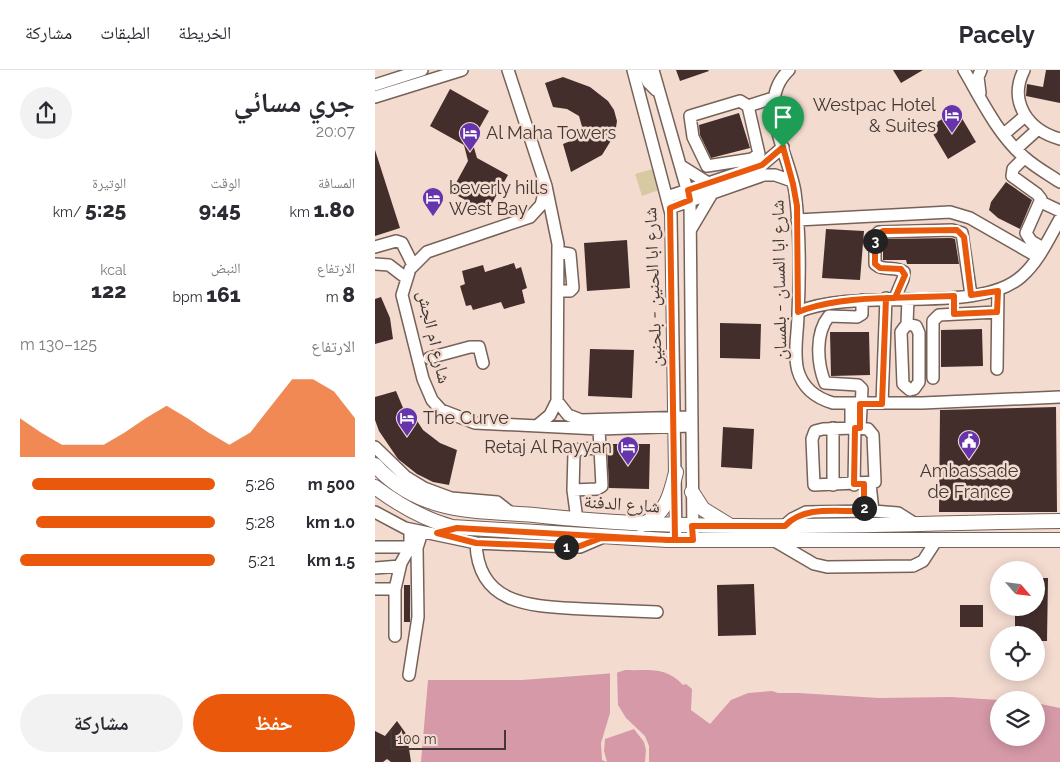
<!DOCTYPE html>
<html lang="ar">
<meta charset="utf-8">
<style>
:root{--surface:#fff;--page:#f2f2f3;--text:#2b2b33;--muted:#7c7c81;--line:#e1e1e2;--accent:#ea580c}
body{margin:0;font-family:Raleway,"Noto Naskh Arabic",sans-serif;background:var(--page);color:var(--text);direction:rtl;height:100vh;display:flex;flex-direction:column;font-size:19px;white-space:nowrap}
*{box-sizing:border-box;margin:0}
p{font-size:16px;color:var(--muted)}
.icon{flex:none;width:28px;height:28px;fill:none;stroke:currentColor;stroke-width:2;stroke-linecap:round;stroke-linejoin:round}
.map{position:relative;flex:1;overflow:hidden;direction:ltr}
.details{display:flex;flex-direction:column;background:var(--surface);width:375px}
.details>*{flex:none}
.needle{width:32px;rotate:118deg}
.tools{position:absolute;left:615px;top:491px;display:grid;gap:10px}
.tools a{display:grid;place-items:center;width:55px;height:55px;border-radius:50%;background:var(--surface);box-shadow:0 2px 12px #0003;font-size:25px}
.scale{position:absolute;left:15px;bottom:12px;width:116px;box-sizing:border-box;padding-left:5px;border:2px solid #423934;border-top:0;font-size:14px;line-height:18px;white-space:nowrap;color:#423934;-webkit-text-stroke:4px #f4dbd0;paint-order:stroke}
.pin{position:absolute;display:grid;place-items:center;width:42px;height:42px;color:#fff;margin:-51px -21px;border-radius:50% 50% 50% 0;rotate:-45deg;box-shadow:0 0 5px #0007}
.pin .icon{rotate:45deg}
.km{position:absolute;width:25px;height:25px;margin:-12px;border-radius:50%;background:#222;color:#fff;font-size:14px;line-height:25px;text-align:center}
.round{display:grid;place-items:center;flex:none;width:52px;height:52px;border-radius:26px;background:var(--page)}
.head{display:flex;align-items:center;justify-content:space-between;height:85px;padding:0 20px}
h1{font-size:28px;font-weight:800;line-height:38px}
.stats{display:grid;grid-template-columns:repeat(3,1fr);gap:8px;height:85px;padding:5px 20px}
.stats div{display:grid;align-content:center}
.stats b{font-size:21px;font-weight:800}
.stats small{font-size:14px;font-weight:400}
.stats p{font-size:14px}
.chart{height:140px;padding:10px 20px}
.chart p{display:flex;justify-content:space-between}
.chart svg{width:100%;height:90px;margin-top:5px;fill:var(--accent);opacity:.7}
.action{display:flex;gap:10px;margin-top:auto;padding:10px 20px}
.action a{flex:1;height:58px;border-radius:30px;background:var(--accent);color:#fff;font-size:20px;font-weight:800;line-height:58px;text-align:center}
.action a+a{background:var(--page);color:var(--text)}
ul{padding:0 20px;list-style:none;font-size:16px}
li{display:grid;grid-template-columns:80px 60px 1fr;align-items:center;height:38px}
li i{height:12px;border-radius:6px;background:var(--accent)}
header{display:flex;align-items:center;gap:30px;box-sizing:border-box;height:70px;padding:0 25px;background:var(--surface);border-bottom:1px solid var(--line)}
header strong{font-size:24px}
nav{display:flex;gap:28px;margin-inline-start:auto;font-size:18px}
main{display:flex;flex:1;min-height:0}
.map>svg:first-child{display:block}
.green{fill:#d7c9a1}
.water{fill:#d699a7}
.pier{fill:#f4dbd0}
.building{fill:#432e2c}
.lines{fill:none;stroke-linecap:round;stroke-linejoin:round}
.minor-casing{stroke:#776258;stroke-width:14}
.major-casing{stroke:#776258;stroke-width:16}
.minor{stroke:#fff;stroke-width:11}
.major{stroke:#fff;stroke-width:14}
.route-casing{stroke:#fff;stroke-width:10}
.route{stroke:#ea580c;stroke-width:6}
.labels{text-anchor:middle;stroke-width:5;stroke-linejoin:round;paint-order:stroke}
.poi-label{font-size:18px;fill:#423934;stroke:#f4dbd0;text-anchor:start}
.street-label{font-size:18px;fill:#423934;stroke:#f4dbd0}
</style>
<header>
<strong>Pacely</strong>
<nav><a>الخريطة</a><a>الطبقات</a><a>مشاركة</a></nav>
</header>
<main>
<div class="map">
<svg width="685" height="692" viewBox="0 0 685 692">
<rect width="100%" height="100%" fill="#f4dbd0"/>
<path class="green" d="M278,99L284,120L267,126L260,104Z"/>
<path class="water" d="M250,600C274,601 290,596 308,615L311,614L317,619L316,640L335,654L356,630L373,623L397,621L403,623H423L504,628L576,627L624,630V668H661V633L685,638V692H46L53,610H147L241,603Z"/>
<path class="pier" d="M242,600L243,635L251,648L270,666L274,676V692H270L271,680L269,672L259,659L230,669L229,681L232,692L227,690L226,673L235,643V601Z"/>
<path class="building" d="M301,0H333L334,1L305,11Z
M518,0H548L526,13Z
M671,0H685V33L651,26L652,14L668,17Z
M188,7L215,17L233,31L239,40L242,51L240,64L227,85L196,102L188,74L198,70L208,60L204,46L192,39L178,37L170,13Z
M75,19L114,41L97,71L102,88L133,105L112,142L76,122L93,91L89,75L55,56Z
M582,40L601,72L573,89L554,57Z
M364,43L375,78L336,88L325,65L324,55Z
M0,80L25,158L0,166Z
M631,112L657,130L645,159L623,148L614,140L616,132Z
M451,159L489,161L485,210L447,208Z
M576,168L580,169L584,194H532L531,190H508V169Z
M252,170L255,218L212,221L209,173Z
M139,193L141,199L146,197L152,218L147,220L150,233L129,239L126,232L98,240L96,235L91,236L85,216L90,214L87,201L108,195L110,202Z
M6,227L15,248L18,269L0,274V229Z
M345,253L386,254L385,289L345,288Z
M607,259L608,296L566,297V260Z
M455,262H494L495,305L456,306Z
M215,279L259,280L257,328L213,326Z
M21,321L31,345L37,343L48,360L65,373L82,380L74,415L58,412L42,404L23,389L4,361L0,350V327Z
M681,337L682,442H564L565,340Z
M348,357L379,359L377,399L346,397Z
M232,374H275L274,419L234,418Z
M661,508H673L672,571H661V565H640V538H661Z
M379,514L381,565L343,566L342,515Z
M29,515H35V552H29Z
M585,535H608V557H585Z
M22,651L32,665L36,692H16L12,689L8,692H0V661L10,666Z"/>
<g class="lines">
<g class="minor-casing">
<path id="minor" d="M133,0L171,116L183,174L182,331L175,345L163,355
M258,0L296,144L301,470
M268,0L273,12L281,20
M278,0L315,130L318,470
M414,0C379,33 414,83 420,122C425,161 425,204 423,244C423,262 418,283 423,301C428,318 441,328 458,333H547L685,327
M589,0C606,29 623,65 649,87C660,97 673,104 685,112
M649,0C633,32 653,60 685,69
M0,15L47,0
M605,23L603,7L606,0
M0,27L87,0
M365,31L373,36L384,84L377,89L332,96L318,67L315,46Z
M373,36L398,28
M629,64L650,46
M641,79L663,59
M649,88L638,99L637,106L662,124L666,129L651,163L656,171L668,178
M306,96L333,113
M171,116L166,135L155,147L52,182L35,199L27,225L48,309L57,330L66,340L100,353L224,359L317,356
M292,127L387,95L408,77
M666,132L685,141
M295,138L389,105H400L417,111
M422,150L575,142L595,148L663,187
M316,159L338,122
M0,177L21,171L27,173L38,195
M0,194L14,195L31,208
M183,221H195L198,218L195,184L183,182
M520,228L528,209L529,202C520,195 509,202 500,194V166L504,162L577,160L587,163L596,225
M423,242C484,216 604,246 647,206C664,191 674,168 685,149
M532,254L541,256L544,263V312L539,319L535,320L528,314L526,262Z
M532,254L533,229
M54,288L95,277H104L108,293
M622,299L623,221
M558,308V251L564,245L622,242
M182,331L193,345L206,350L317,347
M507,333L511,228
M476,334V358
M458,358V415
M480,358L493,359L498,365L500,412L439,415L437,369L440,361L448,359Z
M485,358L487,319L483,315L450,313C442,293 440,263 454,246L482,247L487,244V230
M0,377L31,407L49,418L76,428L122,432L136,443
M495,414L498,441
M479,415L480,358
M198,420L222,419L227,416L224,359
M0,442L30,458L101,473L196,477H205L226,468
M202,450L198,420L199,383L205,379L225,378
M409,456L417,449L431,442L498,441L523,443L542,455
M398,470L439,494L452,497L538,496L548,491L561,471
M101,473C103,537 159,536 208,539C233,540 257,541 282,542
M1,477H40
M0,498L25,496
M0,519H20
M20,566V519L26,493L35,477V464
M34,605L43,547L42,478L47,462"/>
</g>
<g class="major-casing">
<path id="major" d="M0,395C17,414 39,427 63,434C97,444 134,442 168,446C340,464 513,453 685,451
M0,417C24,435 48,449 77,457L292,470H685
M317,422L328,439L354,455
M266,455C291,444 295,427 301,402"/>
</g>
<use href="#minor" class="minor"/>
<use href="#major" class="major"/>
</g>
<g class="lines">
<g class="route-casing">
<path id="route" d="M408,77L387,95L313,120L315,130L295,138L300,470L226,468L205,476L196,477L101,473L62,463L82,458L292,470H318L317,456H410C429,435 463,442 489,441V414H479L480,358H485V334H507L511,228L579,226V244L622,242L623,221L596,225L589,167L582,160L508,161L500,166V194L505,198L526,199L530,205L520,228C488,228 453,230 423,242L422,136L418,114L408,77"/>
</g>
<use href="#route" class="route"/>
</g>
<defs>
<g id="hotel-pin" transform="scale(1.125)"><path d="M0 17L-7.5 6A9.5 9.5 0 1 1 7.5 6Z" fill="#6635ac" stroke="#f4dbd0"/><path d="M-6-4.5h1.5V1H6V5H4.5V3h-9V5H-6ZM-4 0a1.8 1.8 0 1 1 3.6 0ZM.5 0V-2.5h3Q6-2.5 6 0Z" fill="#fff"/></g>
<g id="civic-pin" transform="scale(1.125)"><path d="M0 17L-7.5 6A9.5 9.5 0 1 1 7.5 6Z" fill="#6635ac" stroke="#f4dbd0"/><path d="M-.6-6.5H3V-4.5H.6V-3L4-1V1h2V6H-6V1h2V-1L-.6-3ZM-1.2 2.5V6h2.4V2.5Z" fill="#fff"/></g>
</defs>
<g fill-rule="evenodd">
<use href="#hotel-pin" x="577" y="45"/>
<use href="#hotel-pin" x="95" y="63"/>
<use href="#hotel-pin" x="58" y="128"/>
<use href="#hotel-pin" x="32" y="348"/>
<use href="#civic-pin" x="594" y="371"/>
<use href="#hotel-pin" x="253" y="377"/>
</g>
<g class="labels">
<g class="poi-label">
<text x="561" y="41" text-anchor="end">Westpac Hotel<tspan x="561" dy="21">&amp; Suites</tspan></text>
<text x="111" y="69">Al Maha Towers</text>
<text x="74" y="124">beverly hills<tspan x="74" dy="21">West Bay</tspan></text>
<text x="48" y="354">The Curve</text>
<text x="237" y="383" text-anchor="end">Retaj Al Rayyan</text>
<text x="594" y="407" text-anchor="middle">Ambassade<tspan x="594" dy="21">de France</tspan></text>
</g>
<g class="street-label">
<text transform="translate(404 210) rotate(-91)" y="6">شارع ابا المسان - بلمسان</text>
<text transform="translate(278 217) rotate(-92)" y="6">شارع ابا الحنين - بلحنين</text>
<text transform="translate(59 267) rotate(77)" y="6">شارع ام الجش</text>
<text transform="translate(247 434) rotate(4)" y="6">شارع الدفنة</text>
</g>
</g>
</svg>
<div class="tools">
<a><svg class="needle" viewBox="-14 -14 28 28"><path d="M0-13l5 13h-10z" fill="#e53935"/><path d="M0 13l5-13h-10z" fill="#7c7c81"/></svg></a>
<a><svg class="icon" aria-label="locate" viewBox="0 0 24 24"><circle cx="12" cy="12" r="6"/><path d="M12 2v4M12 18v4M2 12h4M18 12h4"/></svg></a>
<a><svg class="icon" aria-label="layers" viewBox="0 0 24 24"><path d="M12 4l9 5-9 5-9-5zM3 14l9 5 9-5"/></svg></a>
</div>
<div class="scale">100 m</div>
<div class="pin" style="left:408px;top:77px;background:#1e9e55"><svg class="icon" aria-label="arrive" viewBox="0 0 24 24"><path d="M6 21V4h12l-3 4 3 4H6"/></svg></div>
<b class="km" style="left:191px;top:477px">1</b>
<b class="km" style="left:489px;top:438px">2</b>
<b class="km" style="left:500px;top:171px">3</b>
</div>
<section class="details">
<div class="head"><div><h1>جري مسائي</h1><p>20:07</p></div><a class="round"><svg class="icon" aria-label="share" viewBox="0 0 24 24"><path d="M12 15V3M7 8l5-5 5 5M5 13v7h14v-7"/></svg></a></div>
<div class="stats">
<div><p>المسافة</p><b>1.80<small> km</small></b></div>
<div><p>الوقت</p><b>9:45</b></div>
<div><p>الوتيرة</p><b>5:25<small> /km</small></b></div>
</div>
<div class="stats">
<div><p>الارتفاع</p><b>8<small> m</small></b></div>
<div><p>النبض</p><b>161<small> bpm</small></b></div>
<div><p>kcal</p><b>122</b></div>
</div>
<div class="chart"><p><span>الارتفاع</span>125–130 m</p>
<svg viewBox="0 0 160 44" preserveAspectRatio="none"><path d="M0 44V25L10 32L20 38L30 38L40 38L50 32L60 25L70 19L80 25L90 32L100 38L110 32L120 19L130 6L140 6L150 12L160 25V44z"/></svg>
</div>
<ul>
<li><b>500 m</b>5:26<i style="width:94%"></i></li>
<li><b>1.0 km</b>5:28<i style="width:92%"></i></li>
<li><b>1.5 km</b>5:21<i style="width:100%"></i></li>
</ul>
<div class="action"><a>حفظ</a><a>مشاركة</a></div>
</section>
</main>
